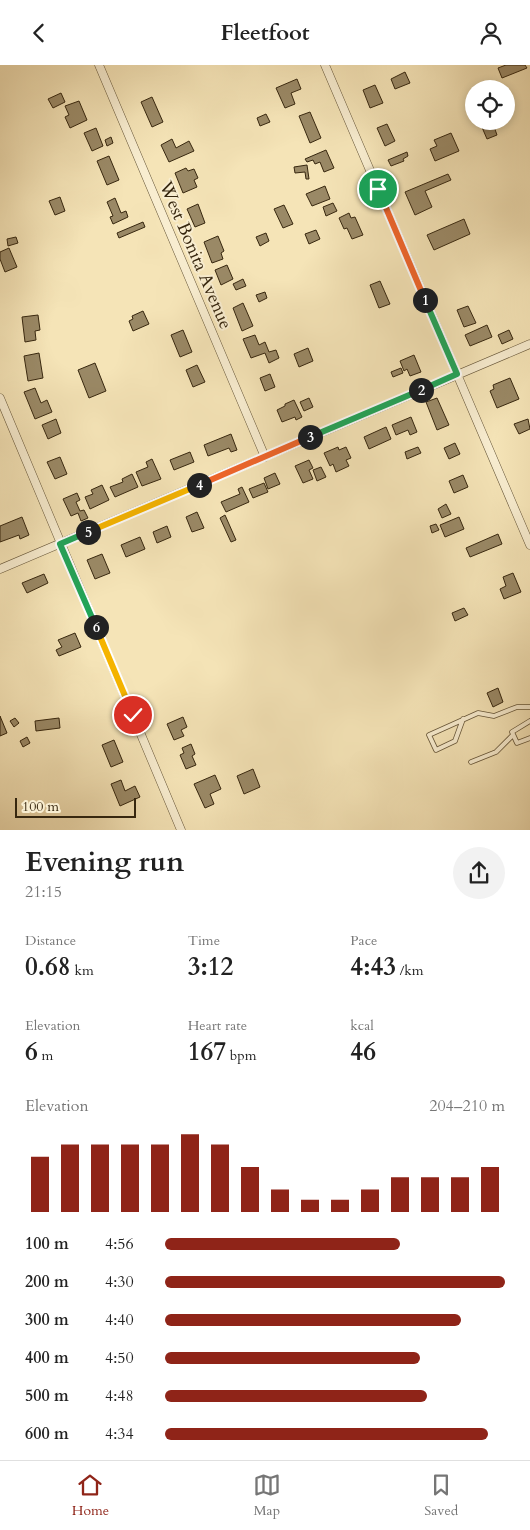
<!DOCTYPE html>
<meta charset="utf-8">
<style>
:root{--surface:#fff;--page:#f2f2f2;--text:#222;--muted:#767676;--line:#e0e0e0;--accent:#8f2418}
body{margin:0;font-family:Cardo,serif;background:var(--page);color:var(--text);height:100vh;display:flex;flex-direction:column;font-size:19px;white-space:nowrap}
*{box-sizing:border-box;margin:0}
p{font-size:16px;color:var(--muted)}
.icon{flex:none;width:28px;height:28px;fill:none;stroke:currentColor;stroke-width:2;stroke-linecap:round;stroke-linejoin:round}
.map{position:relative;height:765px;overflow:hidden}
.details{display:flex;flex-direction:column;background:var(--surface);flex:1}
.details>*{flex:none}
.tools{position:absolute;left:465px;top:15px;display:grid;gap:10px}
.tools a{display:grid;place-items:center;width:50px;height:50px;border-radius:50%;background:var(--surface);box-shadow:0 2px 8px #0003;font-size:25px}
.scale{position:absolute;left:15px;bottom:12px;width:121px;box-sizing:border-box;padding-left:5px;border:2px solid #37270f;border-top:0;font-size:14px;line-height:18px;white-space:nowrap;color:#37270f;-webkit-text-stroke:4px #f8edd0;paint-order:stroke}
.pin{position:absolute;display:grid;place-items:center;width:42px;height:42px;color:#fff;margin:-21px;border:2px solid #fff;border-radius:50%;box-shadow:0 1px 5px #0007}
.km{position:absolute;width:25px;height:25px;margin:-12px;border-radius:50%;background:#222;color:#fff;font-size:14px;line-height:25px;text-align:center}
.round{display:grid;place-items:center;flex:none;width:52px;height:52px;border-radius:26px;background:var(--page)}
.summary{display:flex;align-items:center;justify-content:space-between;height:85px;padding:0 25px}
h1{font-size:28px;font-weight:700;line-height:38px}
.figures{display:grid;grid-template-columns:repeat(3,1fr);gap:8px;height:85px;padding:5px 25px}
.figures div{display:grid;align-content:center}
.figures b{font-size:25px;font-weight:700}
.figures small{font-size:14px;font-weight:400}
.figures p{font-size:14px}
.chart{height:140px;padding:10px 25px}
.chart p{display:flex;justify-content:space-between}
.chart svg{width:100%;height:90px;margin-top:5px;stroke:var(--accent);stroke-width:6}
ul{padding:0 25px;list-style:none;font-size:16px}
li{display:grid;grid-template-columns:80px 60px 1fr;align-items:center;height:38px}
li i{height:12px;border-radius:6px;background:var(--accent)}
header{display:flex;justify-content:space-between;align-items:center;height:65px;padding:0 25px;background:var(--surface);font-size:22px;font-weight:700}
.menu{display:flex;justify-content:space-around;align-items:center;height:70px;border-top:1px solid var(--line);background:var(--surface);font-size:14px;color:var(--muted)}
.menu a{display:grid;justify-items:center;gap:2px}
.menu .on{color:var(--accent)}
.map>svg:first-child{display:block}
.building{fill:#9a8966;stroke:#37270f}
.lines{fill:none;stroke-linecap:round;stroke-linejoin:round}
.service-casing{stroke:#665639;stroke-width:5.5}
.minor-casing{stroke:#665639;stroke-width:9}
.service{stroke:#f8edd0;stroke-width:4}
.minor{stroke:#f8edd0;stroke-width:8}
.split-1-casing{stroke:#fff;stroke-width:10}
.split-2-casing{stroke:#fff;stroke-width:10}
.split-3-casing{stroke:#fff;stroke-width:10}
.split-4-casing{stroke:#fff;stroke-width:10}
.split-5-casing{stroke:#fff;stroke-width:10}
.split-6-casing{stroke:#fff;stroke-width:10}
.split-7-casing{stroke:#fff;stroke-width:10}
.split-1{stroke:#f0652b;stroke-width:6}
.split-2{stroke:#22a559;stroke-width:6}
.split-3{stroke:#22a559;stroke-width:6}
.split-4{stroke:#f0652b;stroke-width:6}
.split-5{stroke:#f5b400;stroke-width:6}
.split-6{stroke:#22a559;stroke-width:6}
.split-7{stroke:#f5b400;stroke-width:6}
.labels{text-anchor:middle;stroke-width:4;stroke-linejoin:round;paint-order:stroke}
.street-label{font-size:18px;fill:#37270f;stroke:#f8edd0}
</style>
<header><svg class="icon" aria-label="back" viewBox="0 0 24 24"><path d="M15 5l-7 7 7 7"/></svg>Fleetfoot<svg class="icon" aria-label="person" viewBox="0 0 24 24"><circle cx="12" cy="8" r="4"/><path d="M4 21q1-7 8-7t8 7"/></svg></header>
<div class="map">
<svg width="530" height="765" viewBox="0 0 530 765">
<rect width="100%" height="100%" fill="#f5e4b7"/>
<filter id="stains"><feTurbulence type="fractalNoise" baseFrequency=".004" numOctaves="4"/><feColorMatrix values="0 0 0 0 .2 0 0 0 0 .09 0 0 0 0 .02 0 0 0 .5 -.17"/></filter>
<radialGradient id="worn" r=".72"><stop offset=".6" stop-color="#630" stop-opacity="0"/><stop offset="1" stop-color="#630" stop-opacity=".3"/></radialGradient>
<path class="building" d="M506,0H525L527,3L502,13L498,3Z
M405,7L410,18L395,24L391,14Z
M297,14L301,24L291,28L295,39L285,43L276,23Z
M375,20L383,38L370,43L363,25Z
M61,28L65,37L53,43L48,34Z
M152,32L163,57L152,62L141,37Z
M79,36L87,55L70,63L65,52L69,50L65,41Z
M310,47L321,73L310,78L299,51Z
M266,49L270,57L260,61L257,53Z
M492,56L497,70L487,74L481,60Z
M387,59L395,76L385,81L377,63Z
M96,63L103,81L92,86L84,68Z
M451,68L459,86L435,96L430,84L437,81L434,75Z
M111,72L113,78L107,81L105,75Z
M172,74L176,83L189,76L194,86L169,97L161,80Z
M326,85L334,103L324,107L320,97L315,99L313,95L307,97L305,94Z
M407,87L408,91L403,94L404,96L391,101L388,95Z
M109,91L119,115L107,120L97,96Z
M307,100L309,114H306L305,107L295,108L294,102Z
M186,103L188,106L194,104L198,113L194,115L197,122L183,128L175,108Z
M448,109L451,115L425,126L432,142L415,150L405,127Z
M325,121L330,134L312,141L306,129Z
M60,132L65,146L55,150L49,136Z
M115,133L121,148L126,146L128,152L113,159L110,152L113,151L107,137Z
M333,138L337,146L326,151L323,142Z
M198,139L205,158L195,162L187,144Z
M284,140L293,159L283,163L274,144Z
M349,148L351,153L355,152L363,170L352,174L347,163L344,164L339,153Z
M464,154L470,169L434,185L427,170Z
M143,157L145,162L119,173L117,168Z
M316,165L320,174L309,179L305,169Z
M266,168L269,176L260,181L256,172Z
M218,171L224,186L221,188L223,194L212,198L204,177Z
M16,172L18,178L8,181L7,174Z
M9,183L17,202L5,207L0,194V187Z
M227,200L233,214L221,220L215,205Z
M243,214L246,221L236,225L233,219Z
M380,216L390,239L379,243L370,220Z
M265,227L267,233L259,237L256,230Z
M243,238L253,261L242,266L233,243Z
M468,241L476,258L464,262L457,245Z
M143,246L149,259L133,266L129,256L133,254L132,251Z
M38,250L40,265L35,266L36,275L25,277L22,252Z
M487,260L492,272L470,281L465,270Z
M183,265L192,287L180,292L171,270Z
M509,265L513,274L502,279L498,270Z
M255,270L259,280L265,277L269,287L276,285L279,293L269,298L265,288L251,293L243,274Z
M308,283L313,296L299,302L294,289Z
M39,288L43,313L28,316L24,291Z
M414,290L421,307L410,311L407,304L404,306L400,296Z
M95,298L106,326L89,333L78,305Z
M197,300L205,317L193,322L186,305Z
M401,303L403,308L393,312L391,307Z
M270,309L275,322L265,326L260,313Z
M510,313L519,334L497,343L490,326L494,324L493,320Z
M35,323L41,338L47,335L52,347L35,354L24,327Z
M309,333L313,342L304,346L300,337Z
M437,333L449,360L437,365L426,337Z
M294,335L302,352L296,355L295,352L282,357L277,345L285,341V339Z
M411,352L417,367L410,370L408,365L396,370L392,360Z
M56,354L61,368L48,374L42,360Z
M528,354L530,364L519,369L514,359Z
M386,362L391,374L369,384L364,372Z
M231,369L237,385L231,387L229,383L208,391L204,380Z
M455,378L460,389L449,394L444,383Z
M338,382L339,385L346,382L351,393L346,395L349,401L336,407L333,399L330,401L324,388Z
M418,382L421,388L407,394L405,387Z
M190,387L194,397L174,405L170,395Z
M60,392L67,409L55,414L47,397Z
M152,394L161,414L142,421L136,407L148,402L146,397Z
M309,395L313,403L309,405L313,414L303,418L295,401Z
M321,402L326,412L317,416L313,405Z
M275,408L280,419L268,424L264,413Z
M132,409L138,422L115,432L110,422L123,417L122,414Z
M463,410L468,422L454,428L449,416Z
M264,418L268,427L253,433L249,424Z
M102,420L109,435L90,444L85,432L93,429L91,425Z
M242,422L249,437L226,447L221,437L240,429L238,424Z
M77,428L80,435L76,437L80,446L84,445L88,453L81,456L78,448L71,451L63,434Z
M446,439L451,449L442,453L438,444Z
M197,447L204,463L192,467L186,452Z
M225,450L236,475L231,477L220,453Z
M22,452L29,470L20,474L19,470L0,477V461Z
M459,452L464,464L445,472L440,460Z
M436,459L439,465L432,468L430,461Z
M167,461L171,472L157,478L153,467Z
M498,469L502,479L470,492L466,483Z
M140,472L145,484L126,492L121,480Z
M102,489L110,508L95,514L87,495Z
M513,508L521,527L504,534L500,524L506,521L503,512Z
M44,509L48,518L27,528L22,518Z
M464,543L468,550L455,556L452,548Z
M75,568L81,582L59,591L56,585L62,582L58,575Z
M498,623L503,637L493,642L487,628Z
M0,651L7,668L0,671Z
M183,652L187,662L181,665L184,671L174,675L167,659Z
M15,653L19,658L14,662L10,656Z
M59,653L60,663L36,666L35,656Z
M27,672L30,678L23,682L20,676Z
M114,675L123,697L111,702L102,680Z
M191,679L195,689L192,691L196,700L186,704L180,690L184,688L182,683Z
M253,704L260,722L244,729L237,711Z
M215,710L221,724L210,729L214,739L205,743L194,719Z
M121,715L125,726L135,721L140,732L120,741L111,719Z"/>
<g class="lines">
<g class="service-casing">
<path id="service" d="M463,654L455,676L436,685L429,670L478,648L494,651L517,642H530
M530,656L512,667L517,678L530,673
M471,697L496,687L513,670"/>
</g>
<g class="minor-casing">
<path id="minor" d="M99,0L265,392
M325,0L530,480
M0,333L181,765
M0,504L530,279"/>
</g>
<use href="#service" class="service"/>
<use href="#minor" class="minor"/>
</g>
<g class="lines">
<g class="split-1-casing">
<path id="split-1" d="M378,124L425,235"/>
</g>
<g class="split-2-casing">
<path id="split-2" d="M421,325L457,309L425,235"/>
</g>
<g class="split-3-casing">
<path id="split-3" d="M310,372L421,325"/>
</g>
<g class="split-4-casing">
<path id="split-4" d="M199,420L310,372"/>
</g>
<g class="split-5-casing">
<path id="split-5" d="M88,467L199,420"/>
</g>
<g class="split-6-casing">
<path id="split-6" d="M88,467L60,479L96,562"/>
</g>
<g class="split-7-casing">
<path id="split-7" d="M96,562L133,650"/>
</g>
<use href="#split-1" class="split-1"/>
<use href="#split-2" class="split-2"/>
<use href="#split-3" class="split-3"/>
<use href="#split-4" class="split-4"/>
<use href="#split-5" class="split-5"/>
<use href="#split-6" class="split-6"/>
<use href="#split-7" class="split-7"/>
</g>
<g class="labels">
<g class="street-label">
<text transform="translate(196 190) rotate(67)" y="6">West Bonita Avenue</text>
</g>
</g>
<rect width="100%" height="100%" filter="url(#stains)"/>
<rect width="100%" height="100%" fill="url(#worn)"/>
</svg>
<div class="tools">
<a><svg class="icon" aria-label="locate" viewBox="0 0 24 24"><circle cx="12" cy="12" r="6"/><path d="M12 2v4M12 18v4M2 12h4M18 12h4"/></svg></a>
</div>
<div class="scale">100 m</div>
<div class="pin" style="left:378px;top:124px;background:#1e9e55"><svg class="icon" aria-label="arrive" viewBox="0 0 24 24"><path d="M6 21V4h12l-3 4 3 4H6"/></svg></div>
<div class="pin" style="left:133px;top:650px;background:#d93025"><svg class="icon" aria-label="check" viewBox="0 0 24 24"><path d="M5 12l5 5 9-10"/></svg></div>
<b class="km" style="left:425px;top:235px">1</b>
<b class="km" style="left:421px;top:325px">2</b>
<b class="km" style="left:310px;top:372px">3</b>
<b class="km" style="left:199px;top:420px">4</b>
<b class="km" style="left:88px;top:467px">5</b>
<b class="km" style="left:96px;top:562px">6</b>
</div>
<section class="details">
<div class="summary"><div><h1>Evening run</h1><p>21:15</p></div><a class="round"><svg class="icon" aria-label="share" viewBox="0 0 24 24"><path d="M12 15V3M7 8l5-5 5 5M5 13v7h14v-7"/></svg></a></div>
<div class="figures">
<div><p>Distance</p><b>0.68<small> km</small></b></div>
<div><p>Time</p><b>3:12</b></div>
<div><p>Pace</p><b>4:43<small> /km</small></b></div>
</div>
<div class="figures">
<div><p>Elevation</p><b>6<small> m</small></b></div>
<div><p>Heart rate</p><b>167<small> bpm</small></b></div>
<div><p>kcal</p><b>46</b></div>
</div>
<div class="chart"><p><span>Elevation</span>204–210 m</p>
<svg viewBox="0 0 160 44" preserveAspectRatio="none"><path d="M5 44V17M15 44V11M25 44V11M35 44V11M45 44V11M55 44V6M65 44V11M75 44V22M85 44V33M95 44V38M105 44V38M115 44V33M125 44V27M135 44V27M145 44V27M155 44V22"/></svg>
</div>
<ul>
<li><b>100 m</b>4:56<i style="width:69%"></i></li>
<li><b>200 m</b>4:30<i style="width:100%"></i></li>
<li><b>300 m</b>4:40<i style="width:87%"></i></li>
<li><b>400 m</b>4:50<i style="width:75%"></i></li>
<li><b>500 m</b>4:48<i style="width:77%"></i></li>
<li><b>600 m</b>4:34<i style="width:95%"></i></li>
</ul>
</section>
<nav class="menu">
<a class="on"><svg class="icon" aria-label="home" viewBox="0 0 24 24"><path d="M3 11l9-7 9 7M6 9v11h12V9"/></svg>Home</a>
<a><svg class="icon" aria-label="map" viewBox="0 0 24 24"><path d="M3 6l6-2 6 2 6-2v14l-6 2-6-2-6 2zM9 4v14M15 6v14"/></svg>Map</a>
<a><svg class="icon" aria-label="saved" viewBox="0 0 24 24"><path d="M7 4h10v16l-5-4-5 4z"/></svg>Saved</a>
</nav>
